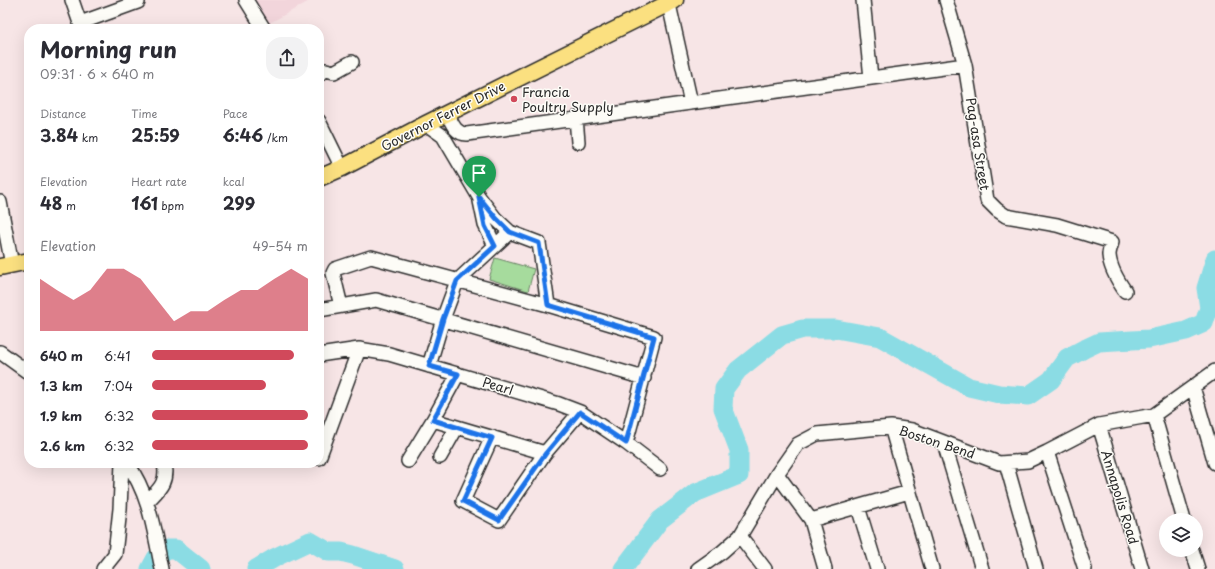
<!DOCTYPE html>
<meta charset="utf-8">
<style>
:root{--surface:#fff;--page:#f2f2f3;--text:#2b2b33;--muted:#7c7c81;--accent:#d1495b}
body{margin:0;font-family:"Playpen Sans",sans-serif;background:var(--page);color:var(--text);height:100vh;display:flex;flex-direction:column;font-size:15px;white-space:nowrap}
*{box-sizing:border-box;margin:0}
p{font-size:13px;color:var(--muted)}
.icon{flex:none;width:22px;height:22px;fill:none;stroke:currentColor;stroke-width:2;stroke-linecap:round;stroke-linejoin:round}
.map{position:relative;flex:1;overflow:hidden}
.drawer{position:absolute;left:24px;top:24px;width:300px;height:444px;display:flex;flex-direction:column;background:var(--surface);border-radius:16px;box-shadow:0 4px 16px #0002}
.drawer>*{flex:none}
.controls{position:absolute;left:1159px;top:513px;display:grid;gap:8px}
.controls a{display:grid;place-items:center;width:44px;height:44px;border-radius:50%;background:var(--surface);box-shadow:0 4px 16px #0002;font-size:20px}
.pin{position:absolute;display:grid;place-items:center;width:34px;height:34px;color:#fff;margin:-41px -17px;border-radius:50% 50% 50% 0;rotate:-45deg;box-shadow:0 0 4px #0007}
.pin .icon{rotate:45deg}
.round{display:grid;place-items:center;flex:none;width:42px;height:42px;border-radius:16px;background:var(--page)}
.overview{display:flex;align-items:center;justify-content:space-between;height:68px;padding:0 16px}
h1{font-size:22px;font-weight:700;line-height:30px}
.figures{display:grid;grid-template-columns:repeat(3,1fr);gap:6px;height:68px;padding:4px 16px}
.figures div{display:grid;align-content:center}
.figures b{font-size:17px;font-weight:700}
.figures small{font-size:11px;font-weight:400}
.figures p{font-size:11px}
.chart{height:112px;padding:8px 16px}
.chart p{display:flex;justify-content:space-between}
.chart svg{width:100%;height:72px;margin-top:4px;fill:var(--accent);opacity:.7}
ul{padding:0 16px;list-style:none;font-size:13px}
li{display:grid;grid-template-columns:64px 48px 1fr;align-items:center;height:30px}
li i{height:10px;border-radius:5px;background:var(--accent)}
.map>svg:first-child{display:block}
.built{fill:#f2d5db}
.green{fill:#a6db9d;stroke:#688364}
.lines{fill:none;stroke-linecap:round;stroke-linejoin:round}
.river{stroke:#8bdce4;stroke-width:19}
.minor-casing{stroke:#2b2b2b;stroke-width:16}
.major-casing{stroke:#2b2b2b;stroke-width:19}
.minor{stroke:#fdfcf7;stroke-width:13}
.major{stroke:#fbe080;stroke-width:16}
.route-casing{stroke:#fff;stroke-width:8}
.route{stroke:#1a73e8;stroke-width:5}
.poi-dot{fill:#d1495b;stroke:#fdfcf7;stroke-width:1.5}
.labels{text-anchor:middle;stroke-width:3;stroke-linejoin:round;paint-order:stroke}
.poi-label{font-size:13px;fill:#2b2b2b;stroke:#fdfcf7;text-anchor:start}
.street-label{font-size:13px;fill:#2b2b2b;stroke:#fdfcf7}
</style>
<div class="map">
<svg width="1215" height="569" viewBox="0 0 1215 569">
<rect width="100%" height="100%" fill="#f7e5e6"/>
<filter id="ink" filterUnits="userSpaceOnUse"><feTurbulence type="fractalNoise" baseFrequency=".025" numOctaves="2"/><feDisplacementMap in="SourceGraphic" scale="8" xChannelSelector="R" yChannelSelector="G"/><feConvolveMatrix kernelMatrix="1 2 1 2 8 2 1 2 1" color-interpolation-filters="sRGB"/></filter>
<g filter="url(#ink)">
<path class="built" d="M254,0H311L268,24Z"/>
<path class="green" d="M495,258L534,269L528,291L489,279Z"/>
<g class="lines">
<path class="river" d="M150,569L156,558L167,549H176L201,569
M256,569L276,557L310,541L329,552H341L353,555L395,569
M623,569L660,520L695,493L739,475V450L723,408L724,389L738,370L782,335L803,329H836L880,337L969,387L999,394L1028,396L1051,380L1067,358L1084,349L1099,342L1149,339L1186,331L1204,323L1209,308L1206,288L1215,259"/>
<g class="minor-casing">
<path id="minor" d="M72,0L82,29
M246,0L264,29
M668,0L691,103
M863,0L871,78
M946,0L965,65L987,200L997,210L1006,216L1057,225L1112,242C1111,246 1109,251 1109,255C1110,268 1118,281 1125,291
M80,23L138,2
M319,74L326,70L334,72L352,62
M447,113C452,123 455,134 467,134L965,65
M576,118L578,142
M319,121L342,168
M426,124L443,136L479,197L495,218L510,232L539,243L548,305
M480,201L485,225L495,246
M0,202L12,265
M341,306L333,273L335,269L371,257L548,305L654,337L626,443
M319,310L376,300L644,378
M0,352L29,373
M319,355L359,349L389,354L559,404L580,412L626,443L660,469
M429,366L443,319L457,281L510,232
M1193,387L1215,463
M1154,415L1184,520
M433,420L545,453
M1099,425L1142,569
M891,427L932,569
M492,437L463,501L499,520L545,453L580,412
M944,443L982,569
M1047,452L1085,569
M440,457L457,427
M319,458L359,349
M408,461L433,420L458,374
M127,463C150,495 154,532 162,569
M1006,463L1036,569
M777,474L811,520L825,569
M147,502C159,489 168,483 164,463
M858,507L877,569
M811,520L909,492
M740,536L765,569
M1192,550L1198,569
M103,569L115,554L120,509L122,463
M698,569L722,552L740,536L777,474L798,444L817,434L891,427L912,430L999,463L1028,461L1047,452L1099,425L1154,415L1215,371"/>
</g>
<g class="major-casing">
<path id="major" d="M319,178L342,168L426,124L675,0
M0,267L29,261"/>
</g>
<use href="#minor" class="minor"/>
<use href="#major" class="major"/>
</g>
</g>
<g class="lines" filter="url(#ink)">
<g class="route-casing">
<path id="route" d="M479,197L496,218L510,232L539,243L548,305L654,337L626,443L580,412L546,453L499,520L463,501L492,438L433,420L458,374L429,366L443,319L457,281L495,246L485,226Z"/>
</g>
<use href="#route" class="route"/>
</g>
<circle class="poi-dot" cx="514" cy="99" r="4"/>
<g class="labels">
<g class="poi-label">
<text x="522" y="97">Francia<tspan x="522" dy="15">Poultry Supply</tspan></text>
</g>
<g class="street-label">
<text transform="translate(443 116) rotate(-27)" y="5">Governor Ferrer Drive</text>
<text transform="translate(978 144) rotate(81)" y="5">Pag-asa Street</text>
<text transform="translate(498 386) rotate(17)" y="5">Pearl</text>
<text transform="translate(937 442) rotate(18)" y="5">Boston Bend</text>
<text transform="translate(1120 497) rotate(73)" y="5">Annapolis Road</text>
</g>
</g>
</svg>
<div class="controls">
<a><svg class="icon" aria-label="layers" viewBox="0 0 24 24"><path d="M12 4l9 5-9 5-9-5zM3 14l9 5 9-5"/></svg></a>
</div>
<div class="pin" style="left:479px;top:197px;background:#1e9e55"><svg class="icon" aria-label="arrive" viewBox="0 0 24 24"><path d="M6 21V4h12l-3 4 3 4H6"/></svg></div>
<section class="drawer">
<div class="overview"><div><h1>Morning run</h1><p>09:31 · 6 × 640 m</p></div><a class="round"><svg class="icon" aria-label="share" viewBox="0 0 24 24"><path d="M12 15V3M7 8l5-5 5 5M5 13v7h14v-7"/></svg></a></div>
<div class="figures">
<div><p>Distance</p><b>3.84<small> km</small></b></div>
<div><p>Time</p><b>25:59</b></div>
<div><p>Pace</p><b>6:46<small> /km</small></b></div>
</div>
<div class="figures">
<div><p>Elevation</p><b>48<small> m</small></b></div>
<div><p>Heart rate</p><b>161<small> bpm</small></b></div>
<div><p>kcal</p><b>299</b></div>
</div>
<div class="chart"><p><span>Elevation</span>49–54 m</p>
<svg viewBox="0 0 160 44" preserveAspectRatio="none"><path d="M0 44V12L10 19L20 25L30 19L40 6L50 6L60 12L70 25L80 38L90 32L100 32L110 25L120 19L130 19L140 12L150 6L160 12V44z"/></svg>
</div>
<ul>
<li><b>640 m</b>6:41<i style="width:91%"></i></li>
<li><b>1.3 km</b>7:04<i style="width:73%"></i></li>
<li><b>1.9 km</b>6:32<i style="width:100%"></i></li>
<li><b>2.6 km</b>6:32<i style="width:100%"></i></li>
</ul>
</section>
</div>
